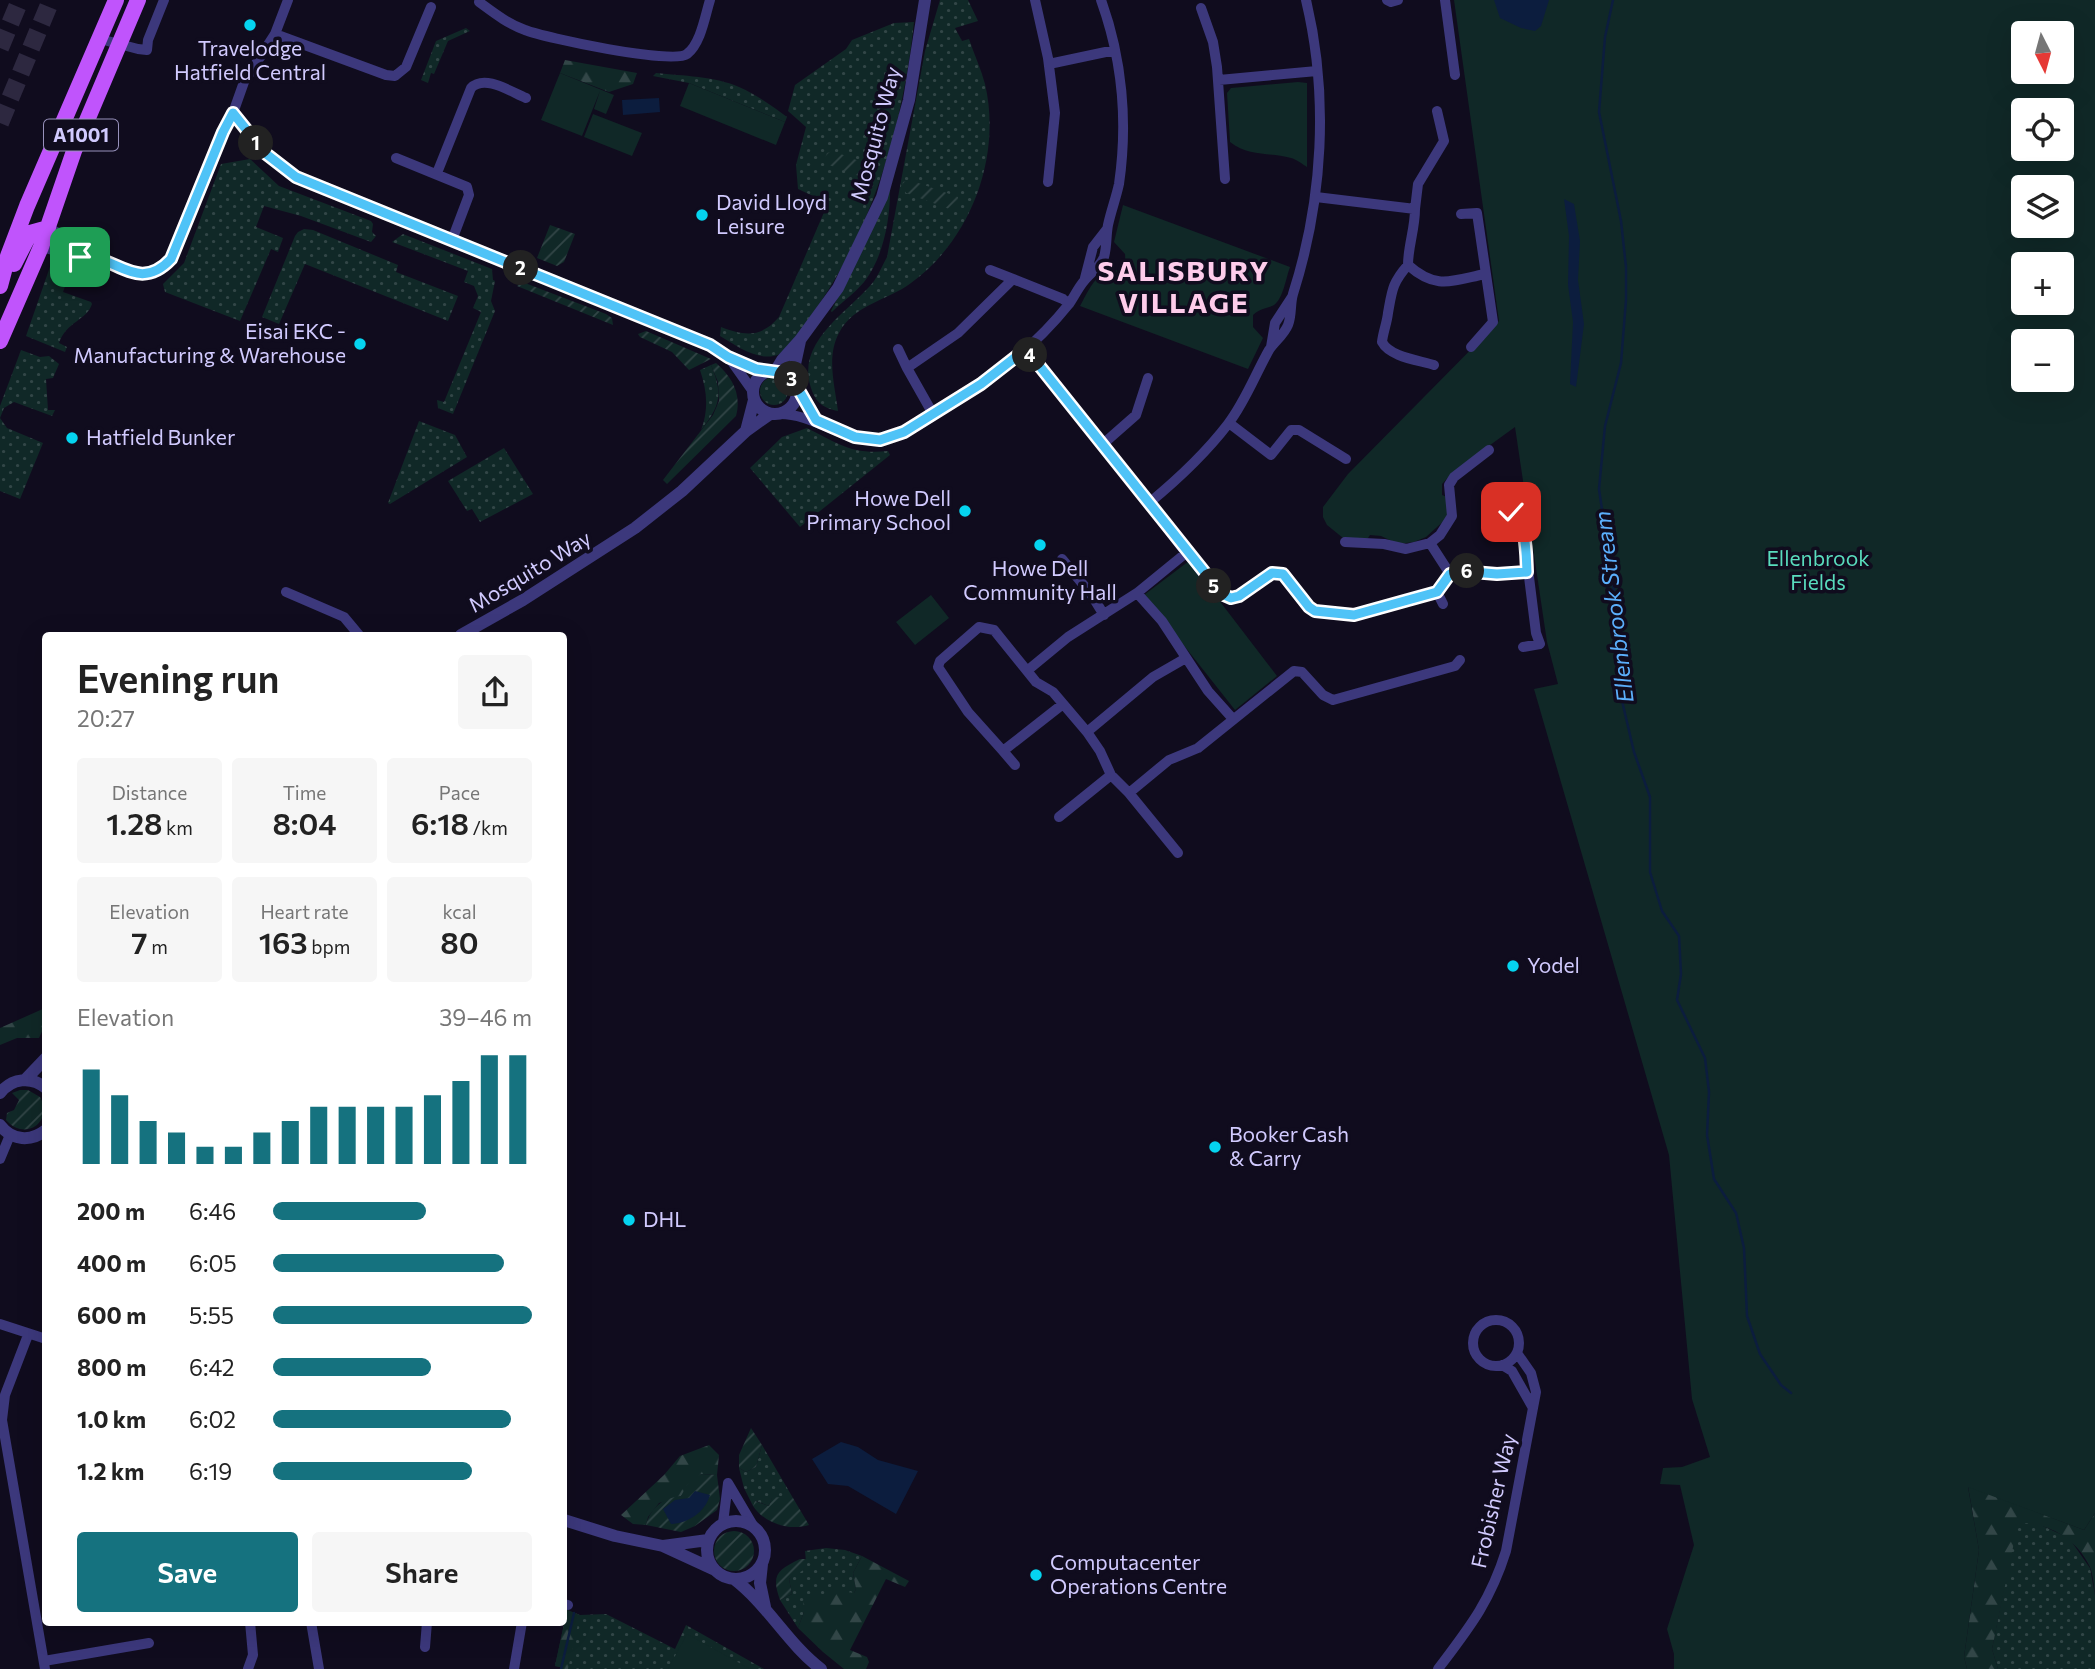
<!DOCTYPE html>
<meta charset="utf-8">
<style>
:root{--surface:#fff;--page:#f6f6f6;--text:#222;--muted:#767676;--accent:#15727f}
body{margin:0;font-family:Commissioner,sans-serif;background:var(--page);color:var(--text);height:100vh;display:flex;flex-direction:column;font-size:26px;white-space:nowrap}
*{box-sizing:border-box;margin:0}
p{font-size:23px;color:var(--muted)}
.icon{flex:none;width:38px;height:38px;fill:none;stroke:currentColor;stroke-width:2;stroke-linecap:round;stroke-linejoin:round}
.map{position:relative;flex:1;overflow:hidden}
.sheet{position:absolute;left:42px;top:632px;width:525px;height:994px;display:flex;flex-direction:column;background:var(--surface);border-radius:7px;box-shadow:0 7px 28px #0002}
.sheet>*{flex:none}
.needle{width:46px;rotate:174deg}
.tools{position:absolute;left:2011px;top:21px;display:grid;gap:14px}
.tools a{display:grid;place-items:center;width:63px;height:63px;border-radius:7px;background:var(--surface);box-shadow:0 7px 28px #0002;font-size:35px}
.pin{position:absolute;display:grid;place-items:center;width:60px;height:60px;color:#fff;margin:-30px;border-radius:14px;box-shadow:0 4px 10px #0006}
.km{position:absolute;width:35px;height:35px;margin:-18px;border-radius:50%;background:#222;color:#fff;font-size:19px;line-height:35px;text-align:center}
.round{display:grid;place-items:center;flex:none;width:74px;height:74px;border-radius:7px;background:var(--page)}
.head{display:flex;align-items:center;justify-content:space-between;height:119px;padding:0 35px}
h1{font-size:38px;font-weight:600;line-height:52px}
.stats{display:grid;grid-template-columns:repeat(3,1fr);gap:10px;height:119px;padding:7px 35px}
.stats div{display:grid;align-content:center;border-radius:7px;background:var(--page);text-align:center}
.stats b{font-size:30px;font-weight:600}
.stats small{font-size:19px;font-weight:400}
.stats p{font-size:19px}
.chart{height:196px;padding:14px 35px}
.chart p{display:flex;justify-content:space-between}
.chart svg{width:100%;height:126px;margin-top:7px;stroke:var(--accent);stroke-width:6}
.action{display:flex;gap:14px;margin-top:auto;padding:14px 35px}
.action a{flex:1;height:80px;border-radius:7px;background:var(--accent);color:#fff;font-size:28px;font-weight:600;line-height:80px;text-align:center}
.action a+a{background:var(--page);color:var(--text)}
ul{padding:0 35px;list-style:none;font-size:23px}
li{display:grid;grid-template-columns:112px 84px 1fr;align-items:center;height:52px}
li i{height:18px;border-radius:9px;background:var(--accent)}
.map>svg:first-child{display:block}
.grass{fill:url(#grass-dots)}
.forest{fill:url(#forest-firs)}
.park{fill:#102827;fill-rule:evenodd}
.garden{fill:url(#garden-furrows)}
.water{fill:#0c1d3e}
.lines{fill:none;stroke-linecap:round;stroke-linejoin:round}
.stream{stroke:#0c1d3e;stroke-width:2.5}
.motorway-tunnel{stroke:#2d2840;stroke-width:18;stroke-dasharray:18 9;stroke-linecap:butt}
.minor{stroke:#3c387c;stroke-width:10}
.tertiary{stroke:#3c387c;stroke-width:12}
.primary{stroke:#c054fc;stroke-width:16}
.route-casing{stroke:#fff;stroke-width:14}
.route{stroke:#4fc3f7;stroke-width:9}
.poi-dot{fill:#05d4f0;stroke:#100c1e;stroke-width:2.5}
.labels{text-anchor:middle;stroke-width:7;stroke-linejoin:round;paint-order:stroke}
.shield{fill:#100c1e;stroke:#9791bb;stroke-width:2}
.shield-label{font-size:19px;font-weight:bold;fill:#d1cafe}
.poi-label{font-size:21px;fill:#d1cafe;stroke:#100c1e;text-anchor:start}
.street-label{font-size:21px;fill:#d1cafe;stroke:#100c1e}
.park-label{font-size:21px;fill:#59dcbd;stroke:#100c1e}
.water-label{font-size:23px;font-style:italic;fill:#5baffc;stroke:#100c1e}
.district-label{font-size:28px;font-weight:bold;letter-spacing:2px;fill:#fecceb;stroke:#100c1e}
</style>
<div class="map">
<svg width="2095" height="1669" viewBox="0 0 2095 1669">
<defs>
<pattern id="grass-dots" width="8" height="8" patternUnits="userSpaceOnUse" patternTransform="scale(1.75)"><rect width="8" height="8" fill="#102827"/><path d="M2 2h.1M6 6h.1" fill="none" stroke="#324647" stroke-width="1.8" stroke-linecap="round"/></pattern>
<pattern id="forest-firs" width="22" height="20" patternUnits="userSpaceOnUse" patternTransform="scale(1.75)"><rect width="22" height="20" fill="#102827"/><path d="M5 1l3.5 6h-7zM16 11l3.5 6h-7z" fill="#324647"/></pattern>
<pattern id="garden-furrows" width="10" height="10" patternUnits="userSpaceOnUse" patternTransform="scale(1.75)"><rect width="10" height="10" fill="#102827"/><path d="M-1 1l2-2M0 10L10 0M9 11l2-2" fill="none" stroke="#324647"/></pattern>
</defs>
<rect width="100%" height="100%" fill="#100c1e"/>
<path class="grass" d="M940,0H968L978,21L955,28L962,41L969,39C974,54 981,69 985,84C1002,156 971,240 911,283C887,301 854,304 839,333C826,357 835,386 838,411C823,408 816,403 811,388C795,340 851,311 874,281C879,274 883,264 887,257L925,51Z
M914,22C903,127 871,236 807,321C800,331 791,349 780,354C759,363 737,346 720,336L721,327C745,336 761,338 779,317L828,203L798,189L796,165L806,127L788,111L795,85L846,49L852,40L894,23Z
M466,28L470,31L448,41L434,74L431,73L428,83L421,80L436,41Z
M656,73C683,76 714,76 739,87C757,95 772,106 787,117L785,122L689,83L653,76Z
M250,159L279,186L371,221L373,224L372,232L376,236L371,242L301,216L264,206L256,227L283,238L278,252L271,249L240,321L165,292L163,284L184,263L221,164Z
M890,183C891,214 885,252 867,278C859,290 843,301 832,312L831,311L874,224Z
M304,229L313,230L398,265L396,272L458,296L448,321L305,264L279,324L262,317L295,236L298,232Z
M403,234L492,269L493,280L495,281L491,301L495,311L453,414L438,408L437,400L444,402L481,312L473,308L478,296L474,286L464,282L468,271L392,242Z
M52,261C63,261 95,268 103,276L102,278L71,269L63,292L91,302L92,304C87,320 66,322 59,343L67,347L65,352L26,336Z
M21,350L40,357L49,356L59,364L53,378L46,379L48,410H55L52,416L14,402L4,408L0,418L7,428L43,443L20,499L0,491V406Z
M711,365C723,394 721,405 701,430C709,409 707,391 700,370Z
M760 391a14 14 0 1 1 28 0a14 14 0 1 1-28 0Z
M419,421L455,435L467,457L390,504L388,503Z
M807,428C837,443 852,455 888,451L890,455L800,527L750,468L782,437Z
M504,448L533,494L480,522L472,509L467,511L448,481Z
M762,1445L793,1498H772L769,1506L756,1501L753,1506L744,1488L739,1468L746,1472L756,1467Z
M2017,1522H2034L2069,1538L2090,1568L2095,1595V1669H1998L1992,1649Z
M826,1548L845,1550L862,1556L853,1573L856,1589L854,1593L804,1612L798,1628L780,1600L792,1594L789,1579C803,1564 808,1578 805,1551Z
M567,1610L580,1615L606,1614L675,1649L686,1625L764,1669H560V1667L555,1666Z"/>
<path class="forest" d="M565,60L637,73L633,84L609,92L560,73Z
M45,1008V1025L39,1038H17L0,1045V1028Z
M709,1445L719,1455L717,1475L701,1474L681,1496L659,1503L648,1517L646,1525L633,1524L621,1515L664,1475L680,1456Z
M1968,1486L2084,1530L2095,1513V1595C2094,1586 2093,1575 2090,1567C2077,1539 2048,1522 2018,1523L1992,1649L1998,1669H1967L1964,1657L1979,1550Z
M862,1556L909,1581L905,1587L886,1579L850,1650L867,1657L869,1662L866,1669H844L823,1652L798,1628L804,1612L803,1602L834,1590L854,1593L856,1589L853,1573Z
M567,1610L580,1615L568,1669H560V1667L555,1666Z"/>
<path class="park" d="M1454,0H2095V1513L2084,1530L1968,1487L1979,1550L1964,1657L1967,1669H1674V1654L1667,1629L1694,1545L1680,1485L1660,1484L1663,1468L1682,1467L1710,1457L1692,1399L1669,1155L1534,689L1558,684L1547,642L1515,427L1453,472L1442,484V495L1447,497V518L1426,537L1414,542L1398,544L1381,536L1370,535L1368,538H1343L1327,525L1323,517V507L1348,474L1499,321ZM2023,33H2062V72H2023ZM2023,110H2062V149H2023ZM2023,187H2062V226H2023ZM2023,264H2062V303H2023ZM2023,341H2062V380H2023Z
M560,73L614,95L606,114L594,109L600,91L582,136L541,120Z
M1298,82L1307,83V167C1302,164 1296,159 1291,158C1269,152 1249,157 1230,142L1227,93L1231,88Z
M689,83L785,122L776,145L680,106Z
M593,114L642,133L632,156L584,137Z
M1123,205L1290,267C1286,278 1283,299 1274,305C1266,309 1260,308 1253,315V327L1263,338L1248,369L1080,306C1085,297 1091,283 1099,277C1110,268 1127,276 1125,254L1114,242Z
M1189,561L1277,676L1235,710L1144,595Z
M931,595L949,618L915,645L896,622Z
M687,1634L750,1669H668Z"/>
<path class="garden" d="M833,151L872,166L873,176L867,179L829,165L825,158L827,153Z
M910,180L958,197V207L952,210L906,193L902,186L903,182Z
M550,225L575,234L564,262L557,266L537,258Z
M520,283H525L606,314L612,318L613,325L517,286Z
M646,331L711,359L689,370L672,352L640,337L638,334Z
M716,363C732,377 742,394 736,416L667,484L663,480L713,415L719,401L718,382L711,365Z
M20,1090H28L40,1097C54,1122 25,1142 6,1120L7,1113L14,1110L19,1100L12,1093Z
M751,1428L762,1445L756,1467L746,1472L739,1468V1455Z
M701,1474L717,1475L720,1499L717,1510L695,1526L681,1532L646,1525C651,1507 663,1498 681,1496L687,1485Z
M772,1497L793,1498L809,1525C789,1531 765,1524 753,1506L755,1501L769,1506Z
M714 1551a20 20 0 1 1 40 0a20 20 0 1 1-40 0Z
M800,1559H806C811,1571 796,1572 789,1579L792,1594L780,1600C771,1575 777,1570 800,1559Z"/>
<path class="water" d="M1494,0H1549L1541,26L1535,31L1521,28L1500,18Z
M659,98L660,112L623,115L622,100Z
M1564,199L1574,204L1580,241L1578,280L1584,324L1576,387L1570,384L1573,322L1568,285L1569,236Z
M841,1442L858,1447L878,1460L918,1471L896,1514L848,1486L828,1484L812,1459Z
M695,1491L710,1495C705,1512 689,1523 671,1524L663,1509L675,1500L689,1498Z"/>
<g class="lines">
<path class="stream" d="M1613,0L1605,37L1599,112L1621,221L1626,267V300L1621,363L1605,426L1599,489L1619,625V688L1634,752L1650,797V872L1662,911L1679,936L1681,974L1677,1000L1705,1058L1709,1092L1707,1135L1714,1179L1736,1213L1744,1248L1747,1316L1760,1354L1781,1385L1791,1393
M561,1669L574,1613"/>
<path class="motorway-tunnel" d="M0,48L20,0
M0,123L51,0"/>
<path class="minor" d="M1035,0L1048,58L1055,113L1048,182
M1387,0L1391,2L1398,0
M1445,0L1455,75
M479,2C494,13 508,24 525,30C545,38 673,65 687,54C701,43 705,16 710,0
M1201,8L1213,42L1217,67L1225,179
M275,34L386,75L395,76L406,67L431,7
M100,39L138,49L147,50L148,40L164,0
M1049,64L1115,50
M1219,80L1317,71
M233,113L265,153L296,177L711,345C729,357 748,368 770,371
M396,158L467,187L469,195L452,240
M437,173L471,88C485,74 511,92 526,98
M1316,197L1415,209C1415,229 1408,246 1408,265C1436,290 1451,281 1485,274
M1415,209L1418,184L1444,141L1437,111
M1461,214L1477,213L1493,322L1471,347
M48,228L75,241L91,256L135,273L146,274L157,271L171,259L223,132L233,113L244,82L275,34L288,0
M41,247L80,257L91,256
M1408,265C1392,283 1392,291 1388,313C1387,323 1383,332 1382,342C1390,357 1418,360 1434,365
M990,270L1013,279
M1085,278L1093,247L1107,229
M1271,347L1275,323L1292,297
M898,349L907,368
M1026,349C1066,399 1106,449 1146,499C1161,518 1174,540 1191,558C1199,568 1216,593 1227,596C1248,603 1260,567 1283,574L1309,607L1315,611L1354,615L1408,600L1437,592L1450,574L1461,571L1497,574L1527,572
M730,359L752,390
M797,386L816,420
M779,414C814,413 848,445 881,440C911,435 940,410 965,394C1003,371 1041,339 1069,304C1074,297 1078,288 1084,281C1090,273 1100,267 1104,257C1107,247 1106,235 1108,225C1111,211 1116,198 1119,184C1128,122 1122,58 1101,0
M933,414L907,368L958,333L1013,279L1063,299L1069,304
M1229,423L1271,455L1291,430H1299L1346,459
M1103,444L1136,415L1148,378
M1149,503C1177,480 1205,454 1228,424C1245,402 1255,375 1269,350C1275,341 1284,335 1288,325C1292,315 1290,304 1293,294C1323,200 1329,96 1306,0
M1502,509L1519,518L1525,545L1536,633L1540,644L1523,647
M1345,542L1384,544L1406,549L1430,543L1450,574
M1430,543L1440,535L1452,516L1449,485L1454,477L1489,450
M1062,559L1091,594L1104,615
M286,592L344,617L359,635
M1437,592L1443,604
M1137,593L1162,621L1208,691L1233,719
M1028,670L1068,637L1137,593L1186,553
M1063,704L1003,751L968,712L938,667L940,661L979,627L994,630L1036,682L1053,692L1087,732L1100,751L1111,775L1129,793L1178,853
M1087,732L1153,677L1186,658
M1003,751L1015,765
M1129,793L1169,760L1198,748L1294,671L1302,672L1323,695L1333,700L1455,666L1460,660
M1059,817L1111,775
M0,1159L10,1135
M1473 1343a23 23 0 1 1 46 0a23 23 0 1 1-46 0Z
M0,1324L46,1339
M28,1335L5,1395L2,1420L45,1669
M1502,1365L1512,1371L1533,1408
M728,1483L754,1527
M723,1523L728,1483
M564,1604L568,1605
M311,1622L319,1669
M425,1647L427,1622
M44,1661L149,1643
M248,1669L253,1655L250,1622
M514,1669L522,1622
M1438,1669C1469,1628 1490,1602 1506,1551L1536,1392L1531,1373L1517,1353"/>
<path class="tertiary" d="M753 392a22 22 0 1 1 44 0a22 22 0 1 1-44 0Z
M776,370L782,360L800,340L838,288L882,197L909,100L925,0
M792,378L800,341
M746,431L754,400
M461,635L523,600L635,528L682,491L746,431L770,414
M25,1080L46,1058
M0,1093C12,1078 31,1076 46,1088
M0,1125C12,1141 31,1142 46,1130
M564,1520L615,1536L663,1546L713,1569
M707 1550a29 29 0 1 1 58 0a29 29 0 1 1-58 0Z
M663,1546L708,1540
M762,1564L760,1583L765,1607
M734,1579C768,1605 788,1644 821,1669"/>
<path class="primary" d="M14,264L30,233L48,228
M0,286L8,256L27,206L116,0
M0,341L41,247L74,151L138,0"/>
</g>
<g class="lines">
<g class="route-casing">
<path id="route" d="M80,257C115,253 137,295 171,259L223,132L233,113L265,153L296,177L710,345L728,357L756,369L785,373L792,378L816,420L855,437L880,440L904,432L981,384L1026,349L1222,594L1231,598L1239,596L1272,573L1283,574L1309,607L1315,611L1354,615L1408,600L1437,592L1450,574L1461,571L1497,574L1527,572C1526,552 1527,524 1511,512"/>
</g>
<use href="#route" class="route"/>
</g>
<g class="poi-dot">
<circle cx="250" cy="25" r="7"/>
<circle cx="702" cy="215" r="7"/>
<circle cx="360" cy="344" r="7"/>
<circle cx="72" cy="438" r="7"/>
<circle cx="965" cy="511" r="7"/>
<circle cx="1040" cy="545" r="7"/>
<circle cx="1513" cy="966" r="7"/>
<circle cx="1215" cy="1147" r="7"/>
<circle cx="629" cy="1220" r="7"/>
<circle cx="1036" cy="1575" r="7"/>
</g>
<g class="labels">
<rect class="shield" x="44" y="119.5" width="74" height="31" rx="5"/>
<g class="shield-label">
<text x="81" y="142">A1001</text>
</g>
<g class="poi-label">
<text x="250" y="56" text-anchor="middle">Travelodge<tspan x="250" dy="24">Hatfield Central</tspan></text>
<text x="716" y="210">David Lloyd<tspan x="716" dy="24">Leisure</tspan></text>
<text x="346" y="339" text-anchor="end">Eisai EKC -<tspan x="346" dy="24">Manufacturing &amp; Warehouse</tspan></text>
<text x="86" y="445">Hatfield Bunker</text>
<text x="951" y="506" text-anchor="end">Howe Dell<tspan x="951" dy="24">Primary School</tspan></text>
<text x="1040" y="576" text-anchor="middle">Howe Dell<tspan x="1040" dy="24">Community Hall</tspan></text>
<text x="1527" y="973">Yodel</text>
<text x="1229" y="1142">Booker Cash<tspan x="1229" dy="24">&amp; Carry</tspan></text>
<text x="643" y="1227">DHL</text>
<text x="1050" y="1570">Computacenter<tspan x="1050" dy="24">Operations Centre</tspan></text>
</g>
<g class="street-label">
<text transform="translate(876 134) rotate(-75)" y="7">Mosquito Way</text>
<text transform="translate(530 572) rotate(-31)" y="7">Mosquito Way</text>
<text transform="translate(1494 1501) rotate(-77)" y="7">Frobisher Way</text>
</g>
<g class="park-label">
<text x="1818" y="566">Ellenbrook<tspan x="1818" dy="24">Fields</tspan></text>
</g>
<g class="water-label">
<text transform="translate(1614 607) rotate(-97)" y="8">Ellenbrook Stream</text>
</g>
<g class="district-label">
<text x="1184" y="281">SALISBURY<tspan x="1184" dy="32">VILLAGE</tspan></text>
</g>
</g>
</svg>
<div class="tools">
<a><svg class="needle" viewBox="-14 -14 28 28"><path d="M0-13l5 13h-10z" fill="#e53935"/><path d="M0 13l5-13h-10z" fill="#767676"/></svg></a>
<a><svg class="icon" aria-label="locate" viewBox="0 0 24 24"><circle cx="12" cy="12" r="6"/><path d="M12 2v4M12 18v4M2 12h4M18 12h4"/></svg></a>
<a><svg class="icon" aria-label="layers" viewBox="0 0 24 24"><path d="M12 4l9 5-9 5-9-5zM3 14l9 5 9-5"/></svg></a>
<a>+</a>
<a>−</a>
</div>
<div class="pin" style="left:80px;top:257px;background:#1e9e55"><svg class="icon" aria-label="arrive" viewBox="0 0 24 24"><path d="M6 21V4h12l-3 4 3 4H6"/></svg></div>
<div class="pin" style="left:1511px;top:512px;background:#d93025"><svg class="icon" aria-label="check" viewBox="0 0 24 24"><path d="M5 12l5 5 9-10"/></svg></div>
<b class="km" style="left:256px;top:143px">1</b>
<b class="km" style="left:521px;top:268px">2</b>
<b class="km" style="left:792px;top:379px">3</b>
<b class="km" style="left:1030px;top:355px">4</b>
<b class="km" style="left:1214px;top:586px">5</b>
<b class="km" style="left:1467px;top:571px">6</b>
<section class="sheet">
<div class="head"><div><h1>Evening run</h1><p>20:27</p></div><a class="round"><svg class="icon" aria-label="share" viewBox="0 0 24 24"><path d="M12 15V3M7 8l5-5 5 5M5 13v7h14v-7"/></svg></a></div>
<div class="stats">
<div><p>Distance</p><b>1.28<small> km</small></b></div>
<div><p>Time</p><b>8:04</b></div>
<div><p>Pace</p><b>6:18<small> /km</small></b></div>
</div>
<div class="stats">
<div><p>Elevation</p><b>7<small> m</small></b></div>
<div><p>Heart rate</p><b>163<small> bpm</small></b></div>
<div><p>kcal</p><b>80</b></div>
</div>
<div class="chart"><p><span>Elevation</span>39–46 m</p>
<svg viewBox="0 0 160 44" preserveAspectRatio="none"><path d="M5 44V11M15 44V20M25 44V29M35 44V33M45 44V38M55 44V38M65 44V33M75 44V29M85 44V24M95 44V24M105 44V24M115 44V24M125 44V20M135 44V15M145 44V6M155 44V6"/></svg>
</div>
<ul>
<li><b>200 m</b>6:46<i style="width:59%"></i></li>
<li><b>400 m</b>6:05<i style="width:89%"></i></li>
<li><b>600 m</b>5:55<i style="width:100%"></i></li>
<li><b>800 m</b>6:42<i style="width:61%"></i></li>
<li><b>1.0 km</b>6:02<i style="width:92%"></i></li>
<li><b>1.2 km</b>6:19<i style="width:77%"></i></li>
</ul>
<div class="action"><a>Save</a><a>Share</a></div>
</section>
</div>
